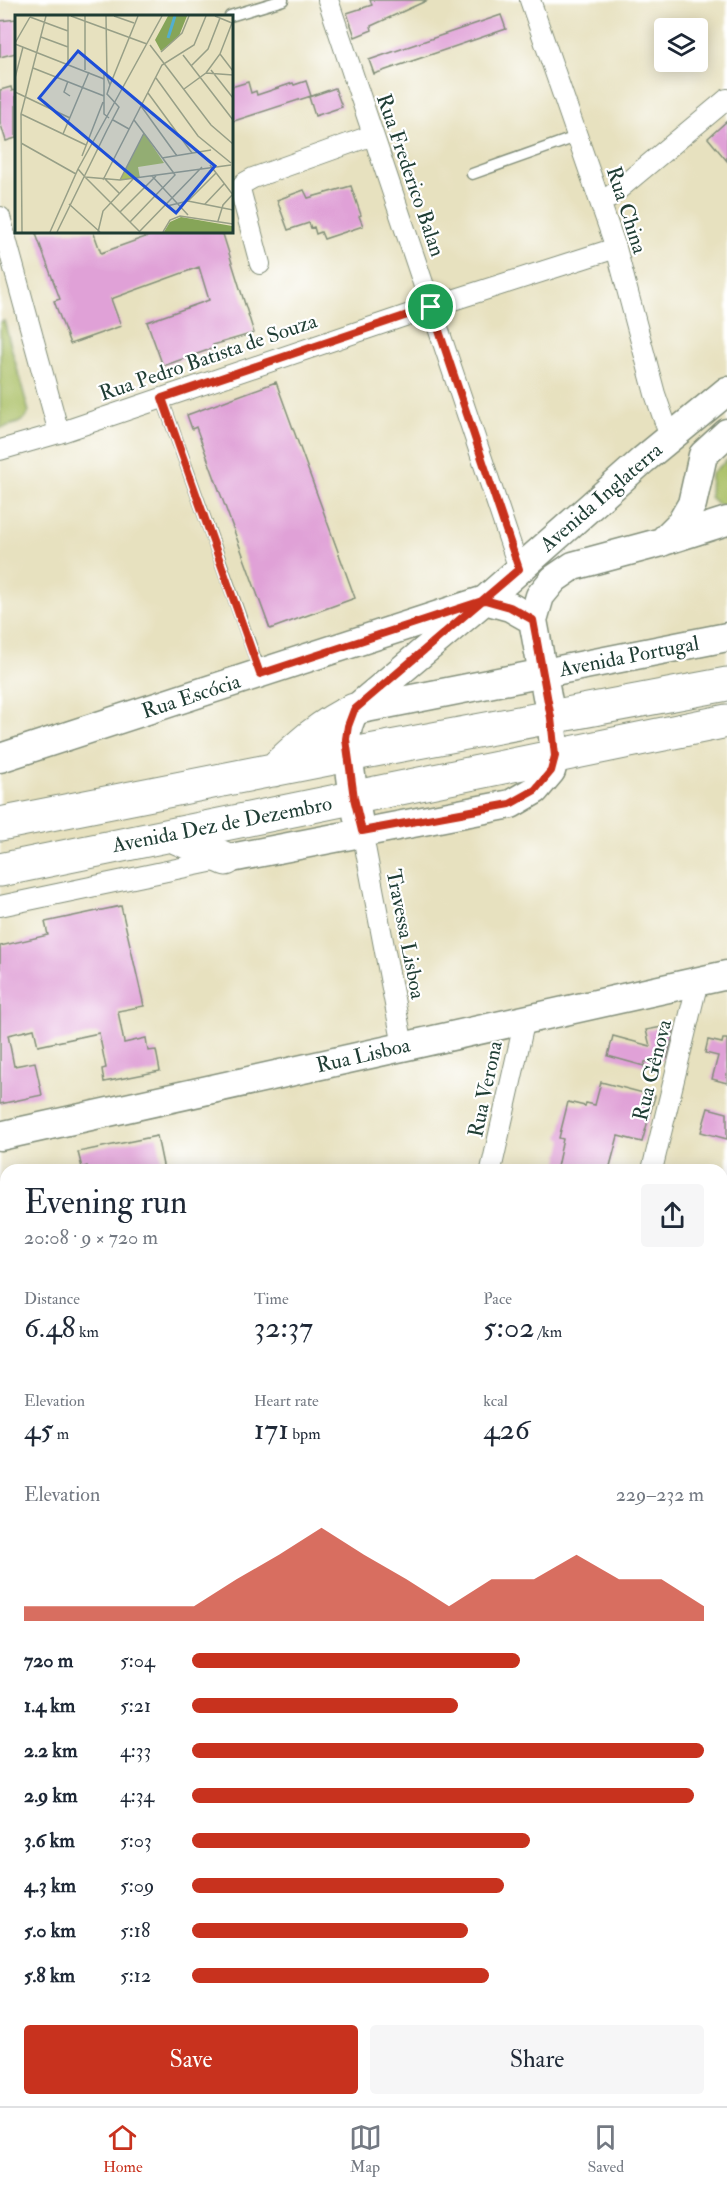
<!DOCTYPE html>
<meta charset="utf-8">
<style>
:root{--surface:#fff;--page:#f6f6f7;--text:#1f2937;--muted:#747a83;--line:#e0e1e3;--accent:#c8321e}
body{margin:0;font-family:"IM FELL Double Pica",serif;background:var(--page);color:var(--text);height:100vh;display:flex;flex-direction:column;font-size:22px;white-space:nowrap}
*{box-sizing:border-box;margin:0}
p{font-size:20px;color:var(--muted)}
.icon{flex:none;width:33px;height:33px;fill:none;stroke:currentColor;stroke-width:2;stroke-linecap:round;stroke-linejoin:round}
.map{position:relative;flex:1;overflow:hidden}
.details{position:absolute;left:0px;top:1164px;width:728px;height:942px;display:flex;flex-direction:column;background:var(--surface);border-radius:18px 18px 0 0;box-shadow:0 3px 15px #0003}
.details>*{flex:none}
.controls{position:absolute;left:654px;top:18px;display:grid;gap:12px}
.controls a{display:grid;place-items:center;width:54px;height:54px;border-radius:6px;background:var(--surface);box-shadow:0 3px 15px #0003;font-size:30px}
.pin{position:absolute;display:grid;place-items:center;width:51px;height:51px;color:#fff;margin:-26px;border:3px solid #fff;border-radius:50%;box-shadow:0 2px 6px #0007}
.round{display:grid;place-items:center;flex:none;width:63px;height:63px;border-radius:6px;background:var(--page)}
.overview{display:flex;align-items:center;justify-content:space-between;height:102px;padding:0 24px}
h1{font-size:33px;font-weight:600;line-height:45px}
.figures{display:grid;grid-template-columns:repeat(3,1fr);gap:9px;height:102px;padding:6px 24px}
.figures div{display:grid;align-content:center}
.figures b{font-size:30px;font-weight:600}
.figures small{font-size:16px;font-weight:400}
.figures p{font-size:16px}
.chart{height:168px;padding:12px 24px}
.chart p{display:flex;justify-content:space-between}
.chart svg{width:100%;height:108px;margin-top:6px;fill:var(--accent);opacity:.7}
.button{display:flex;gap:12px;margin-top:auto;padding:12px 24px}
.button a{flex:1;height:69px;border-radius:6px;background:var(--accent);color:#fff;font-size:24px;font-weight:600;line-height:69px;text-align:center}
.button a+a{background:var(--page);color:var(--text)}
ul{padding:0 24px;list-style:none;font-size:20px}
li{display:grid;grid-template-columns:96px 72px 1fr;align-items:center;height:45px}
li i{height:15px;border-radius:8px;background:var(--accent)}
.menu{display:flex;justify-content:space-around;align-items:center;height:84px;border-top:2px solid var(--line);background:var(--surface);font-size:16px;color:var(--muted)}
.menu a{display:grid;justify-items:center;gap:3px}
.menu .active{color:var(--accent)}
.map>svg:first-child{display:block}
.green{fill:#a8be62;stroke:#647e4b;stroke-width:1.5}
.building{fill:#e0a1d7}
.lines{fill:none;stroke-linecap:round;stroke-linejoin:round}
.lane-casing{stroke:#838f7a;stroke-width:13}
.street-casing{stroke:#838f7a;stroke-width:22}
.secondary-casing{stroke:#838f7a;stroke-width:31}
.highway-casing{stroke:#838f7a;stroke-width:35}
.lane{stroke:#fff;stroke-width:10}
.street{stroke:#fff;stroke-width:20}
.secondary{stroke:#fff;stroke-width:28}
.highway{stroke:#fff;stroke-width:33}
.route-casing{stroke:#fff;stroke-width:12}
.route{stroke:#c8321e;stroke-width:8}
.labels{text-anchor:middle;stroke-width:4.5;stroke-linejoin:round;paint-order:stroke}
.street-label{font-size:21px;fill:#1f3d34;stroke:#fff}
.inset-river{fill:none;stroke:#52afd0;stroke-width:3}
.inset-road{fill:none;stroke:#979f87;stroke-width:1.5}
.view{fill:#1d4ed8;fill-opacity:0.15;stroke:#1d4ed8;stroke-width:3}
.inset-edge{fill:none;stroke:#1f3d34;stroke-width:3}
</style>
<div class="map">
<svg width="727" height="2106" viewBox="0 0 727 2106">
<rect width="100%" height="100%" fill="#fff"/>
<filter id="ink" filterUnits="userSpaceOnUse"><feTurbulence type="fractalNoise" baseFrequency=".0167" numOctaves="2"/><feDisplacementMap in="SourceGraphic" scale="12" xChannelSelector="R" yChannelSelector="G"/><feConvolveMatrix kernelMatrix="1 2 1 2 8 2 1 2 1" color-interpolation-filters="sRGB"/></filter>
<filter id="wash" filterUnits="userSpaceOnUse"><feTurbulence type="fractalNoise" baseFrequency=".008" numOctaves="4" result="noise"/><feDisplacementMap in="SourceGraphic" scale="24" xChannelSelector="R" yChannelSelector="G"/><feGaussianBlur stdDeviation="1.35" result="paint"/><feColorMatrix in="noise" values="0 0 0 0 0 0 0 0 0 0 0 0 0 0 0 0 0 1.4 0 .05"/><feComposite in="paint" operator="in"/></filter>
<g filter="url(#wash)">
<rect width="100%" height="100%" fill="#e7e1bf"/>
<path class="green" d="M4,321L29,412C24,424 11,425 0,428V322Z
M727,460V505L721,507L710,497L711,474Z
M6,1319V1471L0,1466V1320Z"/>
<g id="blocks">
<path class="building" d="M370,0H428L371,26L372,30L355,37L347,13L372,5Z
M501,15L506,29L374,74L369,60Z
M16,19V53L0,57V21Z
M306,81L311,96L231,122V87L248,82L251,93L256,91L257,95L293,83L294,85Z
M11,87L12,91L16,90V138L6,141L0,122V90Z
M335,88L342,107L315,116L309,97Z
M727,121V161L708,138Z
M351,186L361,215L359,216L363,226L324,239L321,232L316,234L314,227L311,228L309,223L288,230L277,200L304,190L308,198Z
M44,231H93L101,253L162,231H222L254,333L213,345L214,348L163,366L147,322L209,300L199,267L111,299L121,326L70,344L54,301L60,299L36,234Z
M276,382L355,598L270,629L196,427L192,429L187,415Z
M121,906L144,1006L118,1011L124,1043L146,1038L148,1051L156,1050L160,1071L104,1082L102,1069L106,1068L99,1033L38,1046L34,1029L8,1035L14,1066L35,1062L42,1095L0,1104V946L48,935L45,922Z
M673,1025L674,1031L667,1058L645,1062L644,1066L608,1056L613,1036L650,1046L646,1030Z
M723,1039H727V1083L712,1079L718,1056L705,1053L708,1040L722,1043Z
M601,1082L655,1096L642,1142L618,1136L609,1170H568L557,1167L563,1139L559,1138L568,1102L585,1106L586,1103L595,1105Z
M708,1108L727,1113V1139L701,1132Z
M157,1136L164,1170H88L87,1166L82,1168L78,1152Z"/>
</g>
</g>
<g filter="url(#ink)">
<use href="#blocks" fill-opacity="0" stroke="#838f7a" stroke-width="1.5"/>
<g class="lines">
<g class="lane-casing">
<path id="lane" d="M230,16L283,0
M472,174L576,137
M162,398L260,672"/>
</g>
<g class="street-casing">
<path id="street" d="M328,0L519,569
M530,0L616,248L655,394L670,437
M601,204L727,99
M0,217L59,433
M260,264L240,189L244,183L253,178L373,135
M0,450L59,433L431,307L616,248
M362,831L403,1046
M0,906L224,859
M491,1170L525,1019
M652,1170L698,981
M0,1320L6,1319
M722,1582L727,1560
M0,1638H6
M0,1794L6,1795
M722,1843L727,1848
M0,1959H6
M0,1975L6,1978
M176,2100L183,2106
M93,2106L94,2100
M681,2106L683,2100"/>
</g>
<g class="secondary-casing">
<path id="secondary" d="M664,541L727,521
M356,710L727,637
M0,758L485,600L510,607L533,620
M358,818L354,798L346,739L348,726L354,710L485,600L643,460L727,391
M226,859L511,804L535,790L551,771L555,756L551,718L533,620L540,596L554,579L573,566L662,542L681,523L692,504L703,455L727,433
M0,1136L727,975
M0,1469L6,1474
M722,2086L727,2091"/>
</g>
<g class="highway-casing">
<path id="highway" d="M274,770C299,746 322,724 354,710
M0,824L348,755L727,684
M171,835L226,859
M0,870L727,721"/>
</g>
<use href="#lane" class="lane"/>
<use href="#street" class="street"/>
<use href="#secondary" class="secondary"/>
<use href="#highway" class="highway"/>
</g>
</g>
<g class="lines" filter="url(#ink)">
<g class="route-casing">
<path id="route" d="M431,307L519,569L354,710L348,726L346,739L354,798L362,831L510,804L535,790L551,771L555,756L551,718L533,620L510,607L485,600L260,674L162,398L431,307"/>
</g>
<use href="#route" class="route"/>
</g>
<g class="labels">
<g class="street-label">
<text transform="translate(411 175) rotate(71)" y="7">Rua Frederico Balan</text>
<text transform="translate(627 210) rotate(72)" y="7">Rua China</text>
<text transform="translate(208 357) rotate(-19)" y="7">Rua Pedro Batista de Souza</text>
<text transform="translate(601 497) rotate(-41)" y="7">Avenida Inglaterra</text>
<text transform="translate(629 656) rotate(-11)" y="7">Avenida Portugal</text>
<text transform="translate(191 696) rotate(-18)" y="7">Rua Escócia</text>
<text transform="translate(222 824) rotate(-11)" y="7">Avenida Dez de Dezembro</text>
<text transform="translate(406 934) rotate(79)" y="7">Travessa Lisboa</text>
<text transform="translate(363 1055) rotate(-13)" y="7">Rua Lisboa</text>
<text transform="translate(652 1070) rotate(-76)" y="7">Rua Gênova</text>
<text transform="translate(485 1089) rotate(-78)" y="7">Rua Verona</text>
</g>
</g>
<g transform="translate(15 15)">
<rect width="218" height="218" fill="#e7e1bf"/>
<path d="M129,118L149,148L123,152L125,163L105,165Z" fill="#a8be62"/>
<path d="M153,1H172L164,21L146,36L140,25ZM166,202L217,211V217H149L155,207Z" fill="#86a558"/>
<path class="inset-river" d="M153,23L160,1"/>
<path class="inset-road" d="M56,1L132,29M91,1L92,62L95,70L92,79L104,92L92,115M99,1L119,8M15,2L53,16M26,22L53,32M0,28L15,2M0,29L89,64M135,30L196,110L218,129M146,37L167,18L174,1M205,39L218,56M168,40L218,105M53,49V1M176,51L193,34L205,3M18,53L89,81M70,55V1M196,55L218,83M89,58V99L94,103M191,58L205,39L217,8L200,1M0,63L8,32M141,63L183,121L216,148M53,66L49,77L55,81M95,70L123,1M169,74L191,58L218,60M0,77L55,103M133,78L177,138M126,91L162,141M6,99L71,130M98,105L114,114M119,105L158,157M48,119L74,57M6,128L61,159M67,141L88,87M147,143L196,135M195,150L218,180M63,154L70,162L105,165L216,150M137,161L173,200M70,162L125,217M90,164L105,179M88,165L147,50L179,30L191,1M105,165L129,118M173,186L201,158M54,189L85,217M190,189L209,169M152,191L173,186L218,195M105,197L141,161M203,206L208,190L218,179M115,207L160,160L158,157M125,216L187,152M7,217L6,99L31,1M35,217L63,154L147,1M42,217L92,115M83,217L88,196L119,163M148,217L155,205L165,201L218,209"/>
<path class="view" d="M63,36L200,151L161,198L24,83Z"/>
<rect width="218" height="218" class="inset-edge"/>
</g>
</svg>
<div class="controls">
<a><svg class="icon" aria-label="layers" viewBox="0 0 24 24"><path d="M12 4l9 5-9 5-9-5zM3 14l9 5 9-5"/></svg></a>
</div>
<div class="pin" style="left:431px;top:307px;background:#1e9e55"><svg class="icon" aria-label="arrive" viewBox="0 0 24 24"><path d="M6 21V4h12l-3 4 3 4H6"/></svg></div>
<section class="details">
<div class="overview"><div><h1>Evening run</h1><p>20:08 · 9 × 720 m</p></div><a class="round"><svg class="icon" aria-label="share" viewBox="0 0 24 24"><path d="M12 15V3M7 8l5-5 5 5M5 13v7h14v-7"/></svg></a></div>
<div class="figures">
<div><p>Distance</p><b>6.48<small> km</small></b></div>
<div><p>Time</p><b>32:37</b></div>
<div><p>Pace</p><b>5:02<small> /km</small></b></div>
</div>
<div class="figures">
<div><p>Elevation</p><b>45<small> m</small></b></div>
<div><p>Heart rate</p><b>171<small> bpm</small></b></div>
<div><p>kcal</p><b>426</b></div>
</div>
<div class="chart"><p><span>Elevation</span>229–232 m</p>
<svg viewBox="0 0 160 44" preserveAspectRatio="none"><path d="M0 44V38L10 38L20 38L30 38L40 38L50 27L60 17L70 6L80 17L90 27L100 38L110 27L120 27L130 17L140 27L150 27L160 38V44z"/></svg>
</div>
<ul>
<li><b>720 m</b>5:04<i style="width:64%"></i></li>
<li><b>1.4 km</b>5:21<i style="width:52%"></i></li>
<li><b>2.2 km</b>4:33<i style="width:100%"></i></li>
<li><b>2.9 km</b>4:34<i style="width:98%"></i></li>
<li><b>3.6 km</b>5:03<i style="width:66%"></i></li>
<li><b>4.3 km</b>5:09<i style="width:61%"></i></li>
<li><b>5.0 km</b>5:18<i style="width:54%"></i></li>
<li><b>5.8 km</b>5:12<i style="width:58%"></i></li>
</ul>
<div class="button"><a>Save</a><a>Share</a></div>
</section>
</div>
<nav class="menu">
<a class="active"><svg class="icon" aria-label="home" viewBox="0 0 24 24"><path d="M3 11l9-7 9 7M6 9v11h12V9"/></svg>Home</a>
<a><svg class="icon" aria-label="map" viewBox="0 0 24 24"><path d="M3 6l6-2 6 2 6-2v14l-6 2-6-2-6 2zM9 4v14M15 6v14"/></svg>Map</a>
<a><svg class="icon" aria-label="saved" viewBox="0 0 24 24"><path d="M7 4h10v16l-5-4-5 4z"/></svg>Saved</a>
</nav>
